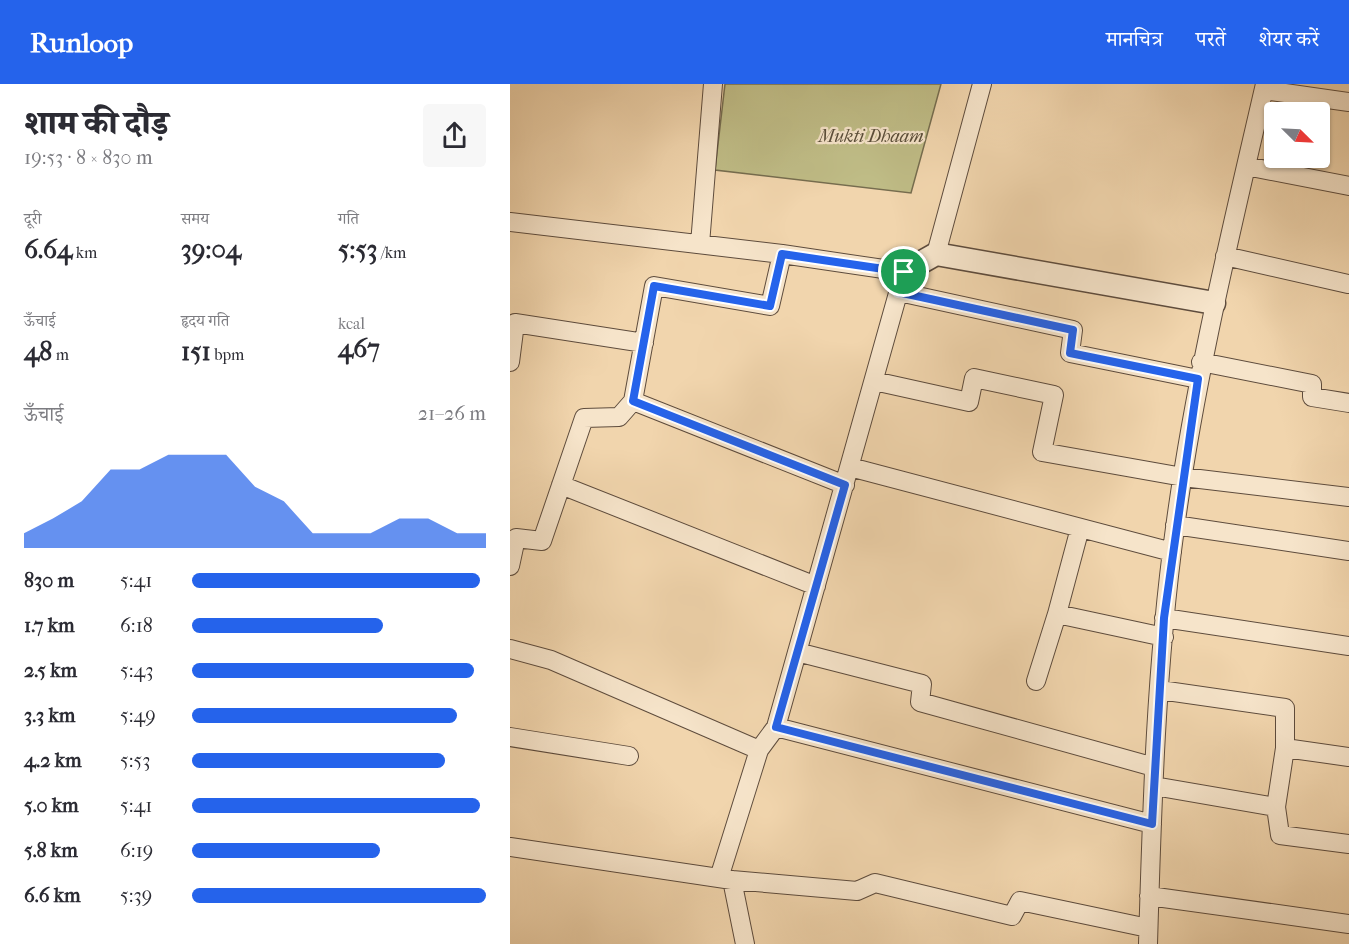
<!DOCTYPE html>
<html lang="hi">
<meta charset="utf-8">
<style>
:root{--surface:#fff;--page:#f7f7f7;--text:#2b2b33;--muted:#7c7c81;--accent:#2563eb}
body{margin:0;font-family:"IM FELL French Canon","Noto Serif Devanagari",serif;background:var(--page);color:var(--text);height:100vh;display:flex;flex-direction:column;font-size:22px;white-space:nowrap}
*{box-sizing:border-box;margin:0}
p{font-size:20px;color:var(--muted)}
.icon{flex:none;width:33px;height:33px;fill:none;stroke:currentColor;stroke-width:2;stroke-linecap:round;stroke-linejoin:round}
.map{position:relative;flex:1;overflow:hidden}
.details{display:flex;flex-direction:column;background:var(--surface);width:510px}
.details>*{flex:none}
.needle{width:39px;rotate:114deg}
.buttons{position:absolute;left:754px;top:18px;display:grid;gap:12px}
.buttons a{display:grid;place-items:center;width:66px;height:66px;border-radius:6px;background:var(--surface);box-shadow:0 2px 4px #0004;font-size:30px}
.pin{position:absolute;display:grid;place-items:center;width:51px;height:51px;color:#fff;margin:-26px;border:3px solid #fff;border-radius:50%;box-shadow:0 2px 6px #0007}
.round{display:grid;place-items:center;flex:none;width:63px;height:63px;border-radius:6px;background:var(--page)}
.overview{display:flex;align-items:center;justify-content:space-between;height:102px;padding:0 24px}
h1{font-size:33px;font-weight:800;line-height:45px}
.metrics{display:grid;grid-template-columns:repeat(3,1fr);gap:9px;height:102px;padding:6px 24px}
.metrics div{display:grid;align-content:center}
.metrics b{font-size:26px;font-weight:800}
.metrics small{font-size:16px;font-weight:400}
.metrics p{font-size:16px}
.chart{height:168px;padding:12px 24px}
.chart p{display:flex;justify-content:space-between}
.chart svg{width:100%;height:108px;margin-top:6px;fill:var(--accent);opacity:.7}
ul{padding:0 24px;list-style:none;font-size:20px}
li{display:grid;grid-template-columns:96px 72px 1fr;align-items:center;height:45px}
li i{height:15px;border-radius:8px;background:var(--accent)}
header{display:flex;align-items:center;gap:36px;box-sizing:border-box;height:84px;padding:0 30px;background:var(--accent);color:#fff}
header strong{font-size:28px}
nav{display:flex;gap:33px;margin-inline-start:auto;font-size:21px}
main{display:flex;flex:1;min-height:0}
.map>svg:first-child{display:block}
.green{fill:#bfbc86;stroke:#766d4f;stroke-width:1.5}
.lines{fill:none;stroke-linecap:round;stroke-linejoin:round}
.minor-casing{stroke:#5e4c3d;stroke-width:20}
.tertiary-casing{stroke:#5e4c3d;stroke-width:25}
.minor{stroke:#f6e4ca;stroke-width:18}
.tertiary{stroke:#f6e4ca;stroke-width:22}
.route-casing{stroke:#fff;stroke-width:12}
.route{stroke:#2563eb;stroke-width:8}
.labels{text-anchor:middle;stroke-width:4.5;stroke-linejoin:round;paint-order:stroke}
.park-label{font-size:18px;font-style:italic;fill:#594d39;stroke:#f6e4ca}
</style>
<header>
<strong>Runloop</strong>
<nav><a>मानचित्र</a><a>परतें</a><a>शेयर करें</a></nav>
</header>
<main>
<section class="details">
<div class="overview"><div><h1>शाम की दौड़</h1><p>19:53 · 8 × 830 m</p></div><a class="round"><svg class="icon" aria-label="share" viewBox="0 0 24 24"><path d="M12 15V3M7 8l5-5 5 5M5 13v7h14v-7"/></svg></a></div>
<div class="metrics">
<div><p>दूरी</p><b>6.64<small> km</small></b></div>
<div><p>समय</p><b>39:04</b></div>
<div><p>गति</p><b>5:53<small> /km</small></b></div>
</div>
<div class="metrics">
<div><p>ऊँचाई</p><b>48<small> m</small></b></div>
<div><p>हृदय गति</p><b>151<small> bpm</small></b></div>
<div><p>kcal</p><b>467</b></div>
</div>
<div class="chart"><p><span>ऊँचाई</span>21–26 m</p>
<svg viewBox="0 0 160 44" preserveAspectRatio="none"><path d="M0 44V38L10 32L20 25L30 12L40 12L50 6L60 6L70 6L80 19L90 25L100 38L110 38L120 38L130 32L140 32L150 38L160 38V44z"/></svg>
</div>
<ul>
<li><b>830 m</b>5:41<i style="width:98%"></i></li>
<li><b>1.7 km</b>6:18<i style="width:65%"></i></li>
<li><b>2.5 km</b>5:43<i style="width:96%"></i></li>
<li><b>3.3 km</b>5:49<i style="width:90%"></i></li>
<li><b>4.2 km</b>5:53<i style="width:86%"></i></li>
<li><b>5.0 km</b>5:41<i style="width:98%"></i></li>
<li><b>5.8 km</b>6:19<i style="width:64%"></i></li>
<li><b>6.6 km</b>5:39<i style="width:100%"></i></li>
</ul>
</section>
<div class="map">
<svg width="839" height="860" viewBox="0 0 839 860">
<rect width="100%" height="100%" fill="#f1d5ad"/>
<filter id="stains"><feTurbulence type="fractalNoise" baseFrequency=".00333" numOctaves="4"/><feColorMatrix values="0 0 0 0 .2 0 0 0 0 .09 0 0 0 0 .02 0 0 0 .5 -.17"/></filter>
<radialGradient id="worn" r=".72"><stop offset=".6" stop-color="#630" stop-opacity="0"/><stop offset="1" stop-color="#630" stop-opacity=".3"/></radialGradient>
<path class="green" d="M215,0H431L401,109L205,86Z"/>
<g class="lines">
<g class="minor-casing">
<path id="minor" d="M754,6L839,18
M736,82L839,102
M0,138L272,170L394,188L266,643L249,666L209,794
M190,160L203,0
M426,170L472,0
M715,172L838,200
M389,208L563,246L560,269L688,295
M0,278L5,239L134,259
M691,278L802,300V313L839,319
M364,297L459,318L464,294L544,311L532,368L673,393L839,413
M123,317L335,401
M340,383L662,468
M51,401L306,502
M665,441L839,467
M0,482L6,454L32,457L74,334L109,333L123,317L144,202L260,222L272,170
M547,530L570,444
M654,534L839,562
M0,565L41,576L249,666
M287,568L412,600L410,618L644,683
M526,597L547,530L654,553
M650,606L775,624V664L839,673
M266,643L642,740
M0,653L119,672
M644,702L766,723L775,664
M766,723L770,751L839,760
M0,763L222,796L235,860
M222,796L347,807L365,799L502,832L510,817L638,844
M639,812L839,840
M638,860C642,721 646,582 665,444C685,294 721,148 755,0"/>
</g>
<g class="tertiary-casing">
<path id="tertiary" d="M394,188L426,170L704,219"/>
</g>
<use href="#minor" class="minor"/>
<use href="#tertiary" class="tertiary"/>
</g>
<g class="lines">
<g class="route-casing">
<path id="route" d="M272,170L394,188L388,208L563,246L560,269L688,295L654,534L642,740L266,643L335,401L123,317L144,202L260,222Z"/>
</g>
<use href="#route" class="route"/>
</g>
<g class="labels">
<g class="park-label">
<text x="361" y="58">Mukti Dhaam</text>
</g>
</g>
<rect width="100%" height="100%" filter="url(#stains)"/>
<rect width="100%" height="100%" fill="url(#worn)"/>
</svg>
<div class="buttons">
<a><svg class="needle" viewBox="-14 -14 28 28"><path d="M0-13l5 13h-10z" fill="#e53935"/><path d="M0 13l5-13h-10z" fill="#7c7c81"/></svg></a>
</div>
<div class="pin" style="left:394px;top:188px;background:#1e9e55"><svg class="icon" aria-label="arrive" viewBox="0 0 24 24"><path d="M6 21V4h12l-3 4 3 4H6"/></svg></div>
</div>
</main>
